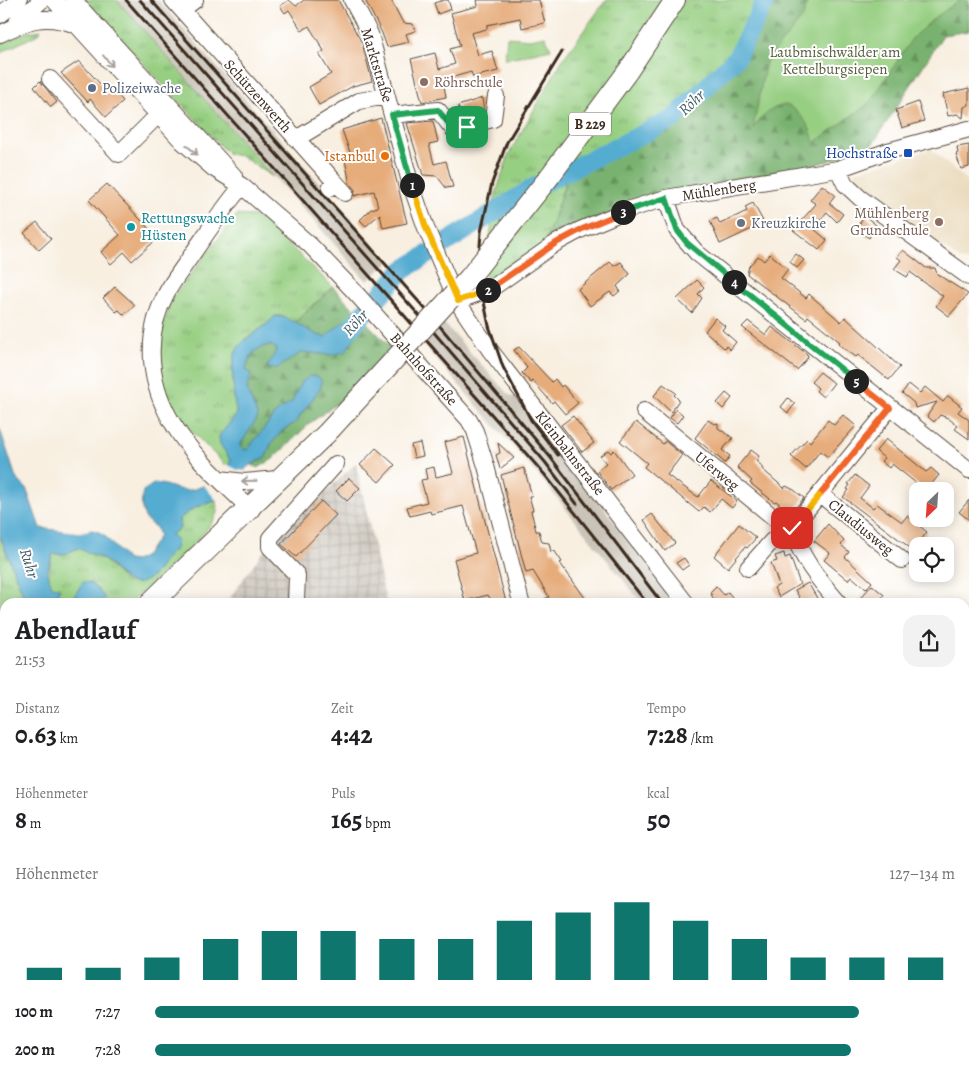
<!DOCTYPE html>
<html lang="de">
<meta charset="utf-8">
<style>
:root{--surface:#fff;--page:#f2f2f2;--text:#202124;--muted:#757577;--accent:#0f766e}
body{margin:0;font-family:Alegreya,serif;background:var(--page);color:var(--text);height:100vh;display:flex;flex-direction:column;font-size:19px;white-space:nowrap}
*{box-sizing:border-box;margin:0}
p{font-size:16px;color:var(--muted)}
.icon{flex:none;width:28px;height:28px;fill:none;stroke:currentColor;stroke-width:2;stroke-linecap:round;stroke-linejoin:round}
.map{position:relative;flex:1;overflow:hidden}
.panel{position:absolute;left:0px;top:598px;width:970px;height:481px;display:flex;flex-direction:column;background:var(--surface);border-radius:15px 15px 0 0;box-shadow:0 2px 12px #0003}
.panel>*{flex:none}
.needle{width:32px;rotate:205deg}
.tools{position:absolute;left:909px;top:482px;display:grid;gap:10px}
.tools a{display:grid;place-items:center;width:45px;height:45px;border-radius:10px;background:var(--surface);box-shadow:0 2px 12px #0003;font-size:25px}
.pin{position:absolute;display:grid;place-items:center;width:42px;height:42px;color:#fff;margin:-21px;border-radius:10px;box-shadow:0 2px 8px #0006}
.km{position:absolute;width:25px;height:25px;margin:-12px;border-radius:50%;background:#222;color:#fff;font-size:14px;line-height:25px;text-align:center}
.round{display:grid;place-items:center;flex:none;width:52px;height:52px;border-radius:15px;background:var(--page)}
.overview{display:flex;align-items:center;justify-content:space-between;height:85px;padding:0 15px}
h1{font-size:28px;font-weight:700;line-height:38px}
.metrics{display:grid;grid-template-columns:repeat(3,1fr);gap:8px;height:85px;padding:5px 15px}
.metrics div{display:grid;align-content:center}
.metrics b{font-size:25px;font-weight:700}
.metrics small{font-size:14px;font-weight:400}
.metrics p{font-size:14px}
.chart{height:140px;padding:10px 15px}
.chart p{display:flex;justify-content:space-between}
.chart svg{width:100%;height:90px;margin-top:5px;stroke:var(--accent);stroke-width:6}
ul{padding:0 15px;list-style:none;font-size:16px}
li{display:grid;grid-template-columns:80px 60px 1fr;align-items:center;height:38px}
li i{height:12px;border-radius:6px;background:var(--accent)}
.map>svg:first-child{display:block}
.built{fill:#e9d9ba}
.industrial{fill:url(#industrial-grid)}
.railway{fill:#c9c3b8}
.grass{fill:url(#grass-tufts);stroke:#697c50}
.forest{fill:url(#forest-firs);stroke:#5a6e47}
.green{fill:#97cf82;stroke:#697c50}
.water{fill:#54acd1;stroke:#486b78}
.pier{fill:#f8efe1}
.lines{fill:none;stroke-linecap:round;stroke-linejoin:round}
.stream{stroke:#54acd1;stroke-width:3}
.river{stroke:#54acd1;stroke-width:19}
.building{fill:#e6ac7a}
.minor-casing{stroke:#57483b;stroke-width:18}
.major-casing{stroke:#57483b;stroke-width:22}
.highway-casing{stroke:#57483b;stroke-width:24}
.minor{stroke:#fff;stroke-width:16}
.major{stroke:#fff;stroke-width:20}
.highway{stroke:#fff;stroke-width:22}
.rail{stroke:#3b2a1e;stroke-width:3}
.major-bridge-casing{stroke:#57483b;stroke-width:22;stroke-linecap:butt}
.major-bridge{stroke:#fff;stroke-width:20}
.oneway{stroke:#a79f9a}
.split-1-casing{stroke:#fff;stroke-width:10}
.split-2-casing{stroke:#fff;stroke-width:10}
.split-3-casing{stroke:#fff;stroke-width:10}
.split-4-casing{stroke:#fff;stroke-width:10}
.split-5-casing{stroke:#fff;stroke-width:10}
.split-6-casing{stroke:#fff;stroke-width:10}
.split-7-casing{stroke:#fff;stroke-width:10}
.split-1{stroke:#22a559;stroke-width:6}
.split-2{stroke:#f5b400;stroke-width:6}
.split-3{stroke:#f0652b;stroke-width:6}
.split-4{stroke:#22a559;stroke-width:6}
.split-5{stroke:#22a559;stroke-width:6}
.split-6{stroke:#f0652b;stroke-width:6}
.split-7{stroke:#f5b400;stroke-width:6}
.education-dot{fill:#8d6e63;stroke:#fff;stroke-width:2}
.service-dot{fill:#5c6f8a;stroke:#fff;stroke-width:2}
.transit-dot{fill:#1a4fb4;stroke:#fff;stroke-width:2}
.food-dot{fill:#e8710a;stroke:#fff;stroke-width:2}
.worship-dot{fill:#6b7280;stroke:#fff;stroke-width:2}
.culture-dot{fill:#0f9aa8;stroke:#fff;stroke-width:2}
.labels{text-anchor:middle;stroke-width:4;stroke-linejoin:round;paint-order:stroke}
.shield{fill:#fff;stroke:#766a62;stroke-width:1}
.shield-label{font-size:14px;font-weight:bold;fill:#3b2a1e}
.park-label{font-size:15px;fill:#575c3c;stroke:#fff}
.street-label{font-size:15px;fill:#3b2a1e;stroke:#fff}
.education-label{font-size:15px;fill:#785e54;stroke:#fff;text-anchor:start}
.service-label{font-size:15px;fill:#4e5e75;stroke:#fff;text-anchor:start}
.transit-label{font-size:15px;fill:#164399;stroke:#fff;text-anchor:end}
.food-label{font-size:15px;fill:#c56008;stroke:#fff;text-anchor:end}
.culture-label{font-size:15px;fill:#0d838f;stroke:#fff;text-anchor:start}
.worship-label{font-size:15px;fill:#5b616d;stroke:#fff;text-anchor:start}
.water-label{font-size:16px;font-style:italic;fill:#455e66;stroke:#fff}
</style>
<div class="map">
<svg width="969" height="1078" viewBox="0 0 969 1078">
<defs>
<pattern id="industrial-grid" width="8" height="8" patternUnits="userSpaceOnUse" patternTransform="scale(1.25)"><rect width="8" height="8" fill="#c9c3b8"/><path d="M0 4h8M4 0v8" fill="none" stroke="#a49f95"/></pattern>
<pattern id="grass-tufts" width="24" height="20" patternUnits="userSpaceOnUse" patternTransform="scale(1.25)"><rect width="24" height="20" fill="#97cf82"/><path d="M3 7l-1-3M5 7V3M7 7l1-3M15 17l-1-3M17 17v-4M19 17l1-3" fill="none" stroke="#7ca86a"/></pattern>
<pattern id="forest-firs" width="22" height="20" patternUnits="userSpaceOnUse" patternTransform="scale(1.25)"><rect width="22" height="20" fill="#79b270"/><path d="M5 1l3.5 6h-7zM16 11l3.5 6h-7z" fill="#64915b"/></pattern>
</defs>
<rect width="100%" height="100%" fill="#fff"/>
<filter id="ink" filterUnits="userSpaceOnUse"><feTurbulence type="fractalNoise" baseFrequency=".02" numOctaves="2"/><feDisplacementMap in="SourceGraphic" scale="10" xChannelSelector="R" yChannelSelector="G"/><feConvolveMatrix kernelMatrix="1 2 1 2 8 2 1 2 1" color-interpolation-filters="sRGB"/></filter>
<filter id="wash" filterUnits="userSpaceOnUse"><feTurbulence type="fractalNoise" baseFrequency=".0096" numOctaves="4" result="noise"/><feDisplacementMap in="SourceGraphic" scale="20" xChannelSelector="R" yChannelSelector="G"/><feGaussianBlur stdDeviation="1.12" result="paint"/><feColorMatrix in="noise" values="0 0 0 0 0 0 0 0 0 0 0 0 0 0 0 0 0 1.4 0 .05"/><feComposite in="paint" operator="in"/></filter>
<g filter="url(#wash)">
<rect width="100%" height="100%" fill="#f8efe1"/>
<path class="built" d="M931,149L969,183V262L961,260L856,184L853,176L856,171Z"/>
<path class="industrial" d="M356,463L386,602H227L261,554Z
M213,1074H757L761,1078H214Z"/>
<path class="railway" d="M117,0H158L389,262L367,281Z
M430,308L508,394L522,401L676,602H641L544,482L408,327Z
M965,931L969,936V1035L965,1030Z"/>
<path class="grass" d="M84,0H117L273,177L241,156L228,154Z
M606,0H770L738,60L674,122L571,166L545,243L485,280L495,196L509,154L561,62Z
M41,30L38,34L0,53V44L26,32Z
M237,215L255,216L265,222L333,287L294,323L283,316H275C251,342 230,336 233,379C234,392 233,402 237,414L219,436L221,444L231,461L227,467L171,410L160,374L159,337L172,298Z
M215,501C218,505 218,510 216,515C206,539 152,581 132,602H102L105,598L72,599V602H60L63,598C45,588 47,571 53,554H65L78,548L104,560L126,582L152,577L167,555L171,534L180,529L179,519L196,507Z
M0,536L26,602H5V1074H161L162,1078H0Z"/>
<path class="forest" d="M770,0H969V31L943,35L869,150L817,164L667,193L545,243L571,166L674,122L738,60Z
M333,287L391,348L339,402L310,423L273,459L258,468L252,465L266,457L271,444L283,430L295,423L321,387L301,382L293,402L276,413L247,450L243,449L240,445L258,417L247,390L251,373L246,370C249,354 254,348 270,345L277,349L275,369L302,352L330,355L363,326L354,312L326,337L318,336L294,323Z"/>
<path class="green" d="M808,0H961L937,16L913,37L873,98L864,107L814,143C812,128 801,112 787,105C773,105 760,118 753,129L766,62L803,17Z
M545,36L551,49L505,59L507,37L530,39Z"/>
<path class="water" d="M354,312L363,325L345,352L330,355L302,352L276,369L267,368L277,349L270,345C255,348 249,354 246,370L251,373L247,390L258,417L240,445L243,449L247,450L276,413L292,402L301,382L310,376H316L321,379V387L295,423L283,430L271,444L266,457L247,467L224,498L196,507L179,519L180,529L171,534L177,540L175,550C163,557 161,570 150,578C128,595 118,569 103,559C96,555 86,552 78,548L65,554H53L47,571L52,586L60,588L57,595L63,598L60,602H26L0,536V429L16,478L26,488L40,528L79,533L92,530L102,533L127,560L136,561L146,555L159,536L156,527C141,520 140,506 143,491L155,483C166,484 181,492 190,490C208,487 221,475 231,461L220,444L219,436L237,414C233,402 234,392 233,379C230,336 251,342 275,316C293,316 307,334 325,337Z
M83,582L91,583L105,597L102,602H72V599Z
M161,1074H201L202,1078H162Z"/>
<path class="pier" d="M226,464L238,470L246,471L240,487L225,501L218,502L202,483L209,481Z"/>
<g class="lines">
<path class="stream" d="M0,1072L5,1071"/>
<path class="river" d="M342,337L403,270L531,189L673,119L736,58L766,0"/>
</g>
<g id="blocks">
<path class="building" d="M289,0L296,6L304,0H338L362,43L372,81L353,86L319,105L309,87L331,74L319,54L324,51L309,26L302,31L289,10L285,13L280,6Z
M365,0H391L403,23L413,24L415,31L406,34L409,42L387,47L382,33Z
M444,0H448L451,9L438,14L434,3Z
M477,0H539L545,23L522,28L520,18L487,25V29L471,33L478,55L492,51L498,71L473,77L471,72L443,80L446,97L422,102L411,59L435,53L439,69L455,64L450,49L460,46L451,13L478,6Z
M79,61L103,87L105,85L109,89L111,88L123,101L106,117L90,99L88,102L61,73Z
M40,81L57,102L51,107L34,87Z
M969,88V105L964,107L963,118L957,114L948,116L943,94Z
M482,98L484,111L462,116L458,106Z
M918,102L924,121L902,128L896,110Z
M381,118L407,223L383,228L380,214L366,226L360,220L371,209L378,207L374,191L354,196L355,190L350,184L345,160L352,158L342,130Z
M433,121L438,142L429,144L434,164L446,161L453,187L446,188L437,176L423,175L407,123Z
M969,145V167L961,169L956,154L958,153L957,147Z
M107,184L158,238L132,261L124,252L111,264L101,252L120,235L89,200Z
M822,185L835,195L829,203L843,214L837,222L827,212L813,228L827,240L819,250L793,230L816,204L810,200Z
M753,203L763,221L755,225L756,227L720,244L710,221L717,218L720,224L747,211L745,207Z
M865,216L876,225L869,238L856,228Z
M37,222L51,239L39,250L24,233Z
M903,250L926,268H935L937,274L968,294L949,316L936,306L943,296L910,272L907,277L894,269L901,260L897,257Z
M770,254L788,269L781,278L806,298L809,294L841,322L845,317L900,367L889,380L858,355L856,357L838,344L840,342L808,316L806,319L747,274L749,266L758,256L764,261Z
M796,254L804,260L797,268L790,262Z
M610,262L614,266L621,262L630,274L617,286L620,291L614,296L610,292L590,306L578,289Z
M697,280L704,287L698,294L702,298L692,313L677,299Z
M115,287L135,305L124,315L119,310L116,312L103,298Z
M715,318L725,326L722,330L736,342L730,350L726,346L724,348L705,331Z
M748,321L766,335L772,327L807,354L808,357L799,368L797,370L742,327Z
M519,347L552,382L555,379L561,387L563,385L578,403L565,414L554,401L552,403L533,381L531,383L522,373L527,368L514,350Z
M820,372L834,383L823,397L816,391L818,388L811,382Z
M663,384L676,393L674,395L679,400L671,412L654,396Z
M909,384L920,393L925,387L943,402L948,396L962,407L958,412L969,420V439L955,429L958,426L948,418L940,415L934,422L927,416L937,402L915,408L914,403L902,393Z
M726,393L732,398L723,409L717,403Z
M788,398L795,404L788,413L781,407Z
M676,409L683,415L677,423L670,418Z
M843,415L856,426L828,457L820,451L806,469L791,456L807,439L810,442L828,420L834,425Z
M573,416L594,443L582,452L561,425Z
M708,420L714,424L718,423V428L733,438L722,450L730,456L725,463L695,438Z
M636,422L663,444L665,441L682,455L667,475L698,497L711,481L737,501L732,508L721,499L710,512L704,507L699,512L644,467L647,463L620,441Z
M464,437L485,521L506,602H492L488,595L465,601L454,559L476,553L463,506L431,514L430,511L410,516L407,507L427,502L421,480L427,479L425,469L434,467L436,477L453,473L445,442Z
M886,439L926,472L931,468L939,475L926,491L892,464L889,468L881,461L884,458L876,451Z
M420,443L423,456L414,458L411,445Z
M498,443L514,458L500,469L496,455L500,453Z
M376,448L395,465L379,482L360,465Z
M608,450L611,453L614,450L632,474L611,490L597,471L606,463L600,456Z
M751,450L759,456L756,461L762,466V469L784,488L786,486L794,490L804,498L792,512L785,505L783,507L776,501L774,502L750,483L752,481L737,467Z
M524,468L532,496H529L533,510L531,511L536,531H539L542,542L549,543L551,552L554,550L562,562L560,563L588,602H538L549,597L533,571L526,573L501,475Z
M855,475L869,486L860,498L873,508L877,504L902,522L907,516L927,532L913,550L843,497L849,490L847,489L850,485L848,484Z
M349,478L360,488L347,501L336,491Z
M969,500V520L959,512Z
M321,501L336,515L296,557L281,544Z
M652,514L675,543L665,551L644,520Z
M739,524L756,538L747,548L745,547L728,568L714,556Z
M828,524L844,541L841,545L849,552L845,557L872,582L866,589L851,576L848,580L824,560L830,553L814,541Z
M784,553L785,558L790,556L800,584L779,597L774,588L779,585L771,563L777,561L775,556Z
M684,558L689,565L682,570L676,563Z
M808,583L817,598L809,602H802L795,590Z
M872,585L884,595L878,602H857Z
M716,586L724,595L728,592L736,602H715L710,592Z"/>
</g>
</g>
<g filter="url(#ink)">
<use href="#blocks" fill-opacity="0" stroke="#57483b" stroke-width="1"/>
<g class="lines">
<g class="minor-casing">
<path id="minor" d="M54,0L183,142L213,168L242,186L310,245L353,290L469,420L475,431L486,466L521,602
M73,0L234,176
M173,0L335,182L330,188
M352,0L370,34L410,182L426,228L457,301L490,350L685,602
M182,10L195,0
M0,15L19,0
M17,22L42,0
M0,34C29,20 44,13 76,25
M50,79L119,154L165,108
M392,115L438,110L453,129L493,119L496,96
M296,139L359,101L387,96
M838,169L845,184L860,198L969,277
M335,182L345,193
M242,186C224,207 209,230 193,253C184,267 173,280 166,294C143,337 149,387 175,427C194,458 223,482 249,508
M666,198L677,230L697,253L969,470
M457,301L492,288L556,243L580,230L627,210L666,198L838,169L888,151L969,129
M644,411L778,521L792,528
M220,479L244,482L278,479
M821,495L902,560
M792,528C800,557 818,579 838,602
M748,568L772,541L792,528L890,408
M296,602L297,575L270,547V538L336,464
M965,721L969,724
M965,754L969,749
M965,919L969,923
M771,1074L775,1078
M847,1074L850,1078
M489,1078L492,1074"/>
</g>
<g class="major-casing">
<path id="major" d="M550,176L628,71L675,0
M249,508L327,433"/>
</g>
<g class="highway-casing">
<path id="highway" d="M152,602L249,508
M0,749L5,744"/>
</g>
<use href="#minor" class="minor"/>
<use href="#major" class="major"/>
<use href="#highway" class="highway"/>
<path class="rail" d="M126,0L545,475L646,602
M140,0L425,322L545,462L577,504
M151,0L427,311L551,458L661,602
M558,455L531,420L503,367L489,326L478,273L481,232L492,183L507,142L562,52
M965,973L969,978
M965,995L969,1000
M965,1007L969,1012
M965,1019L969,1024"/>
<g class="major-bridge-casing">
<path id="major-bridge" d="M327,433L469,278L550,176"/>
</g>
<use href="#major-bridge" class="major-bridge"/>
</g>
<defs><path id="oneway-shaft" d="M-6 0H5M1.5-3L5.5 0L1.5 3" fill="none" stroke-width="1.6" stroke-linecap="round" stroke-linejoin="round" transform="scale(1.25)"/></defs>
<g class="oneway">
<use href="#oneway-shaft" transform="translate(108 61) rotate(48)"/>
<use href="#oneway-shaft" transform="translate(192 150) rotate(40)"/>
<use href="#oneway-shaft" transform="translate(249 481) rotate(179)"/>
</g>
</g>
<g class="lines" filter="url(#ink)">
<g class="split-1-casing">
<path id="split-1" d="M412,185L392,115L438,110L453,129L467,127"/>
</g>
<g class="split-2-casing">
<path id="split-2" d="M412,185L426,228L458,301L488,290"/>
</g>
<g class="split-3-casing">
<path id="split-3" d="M488,290L556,243L580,230L623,212"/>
</g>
<g class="split-4-casing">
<path id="split-4" d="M623,212L666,198L677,230L687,243L734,282"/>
</g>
<g class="split-5-casing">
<path id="split-5" d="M734,282L856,381"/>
</g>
<g class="split-6-casing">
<path id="split-6" d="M819,496L890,408L856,381"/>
</g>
<g class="split-7-casing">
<path id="split-7" d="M792,528L819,496"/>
</g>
<use href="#split-1" class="split-1"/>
<use href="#split-2" class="split-2"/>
<use href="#split-3" class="split-3"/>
<use href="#split-4" class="split-4"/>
<use href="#split-5" class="split-5"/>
<use href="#split-6" class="split-6"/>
<use href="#split-7" class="split-7"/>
</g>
<g class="education-dot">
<circle cx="424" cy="82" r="5"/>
<circle cx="939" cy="222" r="5"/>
</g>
<circle class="service-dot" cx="92" cy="88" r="5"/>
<rect class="transit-dot" x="903" y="148" width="10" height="10" rx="2.5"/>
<circle class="food-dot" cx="385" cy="156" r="5"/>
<circle class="worship-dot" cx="741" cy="223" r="5"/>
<circle class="culture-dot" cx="131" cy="227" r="5"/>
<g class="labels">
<rect class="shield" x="569" y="112.5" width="42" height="23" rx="4"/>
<g class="shield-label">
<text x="590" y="129">B 229</text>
</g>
<g class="park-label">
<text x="835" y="57">Laubmischwälder am<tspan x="835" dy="17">Kettelburgsiepen</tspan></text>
</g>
<g class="street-label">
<text transform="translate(377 65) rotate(73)" y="5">Marktstraße</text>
<text transform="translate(258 96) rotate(48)" y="5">Schützenwerth</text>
<text transform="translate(719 190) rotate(-9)" y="5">Mühlenberg</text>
<text transform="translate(424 369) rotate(48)" y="5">Bahnhofstraße</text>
<text transform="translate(570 453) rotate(52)" y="5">Kleinbahnstraße</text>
<text transform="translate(717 471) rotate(39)" y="5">Uferweg</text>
<text transform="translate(861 527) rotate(39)" y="5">Claudiusweg</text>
</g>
<g class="education-label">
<text x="434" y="87">Röhrschule</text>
<text x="929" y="218" text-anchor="end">Mühlenberg<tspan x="929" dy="17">Grundschule</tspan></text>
</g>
<g class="service-label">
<text x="102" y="93">Polizeiwache</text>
</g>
<g class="transit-label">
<text x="898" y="158">Hochstraße</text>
</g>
<g class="food-label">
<text x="375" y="161">Istanbul</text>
</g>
<g class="culture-label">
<text x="141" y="223">Rettungswache<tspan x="141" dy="17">Hüsten</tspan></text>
</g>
<g class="worship-label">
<text x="751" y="228">Kreuzkirche</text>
</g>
<g class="water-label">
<text transform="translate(691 102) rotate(-44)" y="6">Röhr</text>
<text transform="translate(355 322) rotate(-48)" y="6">Röhr</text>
<text transform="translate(30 563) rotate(73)" y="6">Ruhr</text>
</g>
</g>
</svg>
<div class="tools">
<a><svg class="needle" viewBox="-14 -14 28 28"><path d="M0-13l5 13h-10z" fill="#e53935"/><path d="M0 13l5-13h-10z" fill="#757577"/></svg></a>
<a><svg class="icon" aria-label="locate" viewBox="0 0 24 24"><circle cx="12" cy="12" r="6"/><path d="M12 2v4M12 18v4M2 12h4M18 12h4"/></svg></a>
</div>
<div class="pin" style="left:467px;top:127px;background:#1e9e55"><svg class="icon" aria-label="arrive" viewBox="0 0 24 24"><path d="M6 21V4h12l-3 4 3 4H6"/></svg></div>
<div class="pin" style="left:792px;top:528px;background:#d93025"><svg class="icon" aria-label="check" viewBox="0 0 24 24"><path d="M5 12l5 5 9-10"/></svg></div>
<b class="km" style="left:412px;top:185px">1</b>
<b class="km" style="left:488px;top:290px">2</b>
<b class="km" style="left:623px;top:212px">3</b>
<b class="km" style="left:734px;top:282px">4</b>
<b class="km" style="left:856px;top:381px">5</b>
<section class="panel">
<div class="overview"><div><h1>Abendlauf</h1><p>21:53</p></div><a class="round"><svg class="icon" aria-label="share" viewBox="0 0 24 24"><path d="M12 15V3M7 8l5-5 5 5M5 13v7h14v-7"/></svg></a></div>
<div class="metrics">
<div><p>Distanz</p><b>0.63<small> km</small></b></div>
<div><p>Zeit</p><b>4:42</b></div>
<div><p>Tempo</p><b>7:28<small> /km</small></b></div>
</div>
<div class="metrics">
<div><p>Höhenmeter</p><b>8<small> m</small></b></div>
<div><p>Puls</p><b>165<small> bpm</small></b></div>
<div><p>kcal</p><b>50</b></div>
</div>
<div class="chart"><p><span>Höhenmeter</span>127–134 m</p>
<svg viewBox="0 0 160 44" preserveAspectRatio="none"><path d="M5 44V38M15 44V38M25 44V33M35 44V24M45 44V20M55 44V20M65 44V24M75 44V24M85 44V15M95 44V11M105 44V6M115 44V15M125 44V24M135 44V33M145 44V33M155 44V33"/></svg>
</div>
<ul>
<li><b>100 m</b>7:27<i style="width:88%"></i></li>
<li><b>200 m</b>7:28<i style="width:87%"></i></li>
</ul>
</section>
</div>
